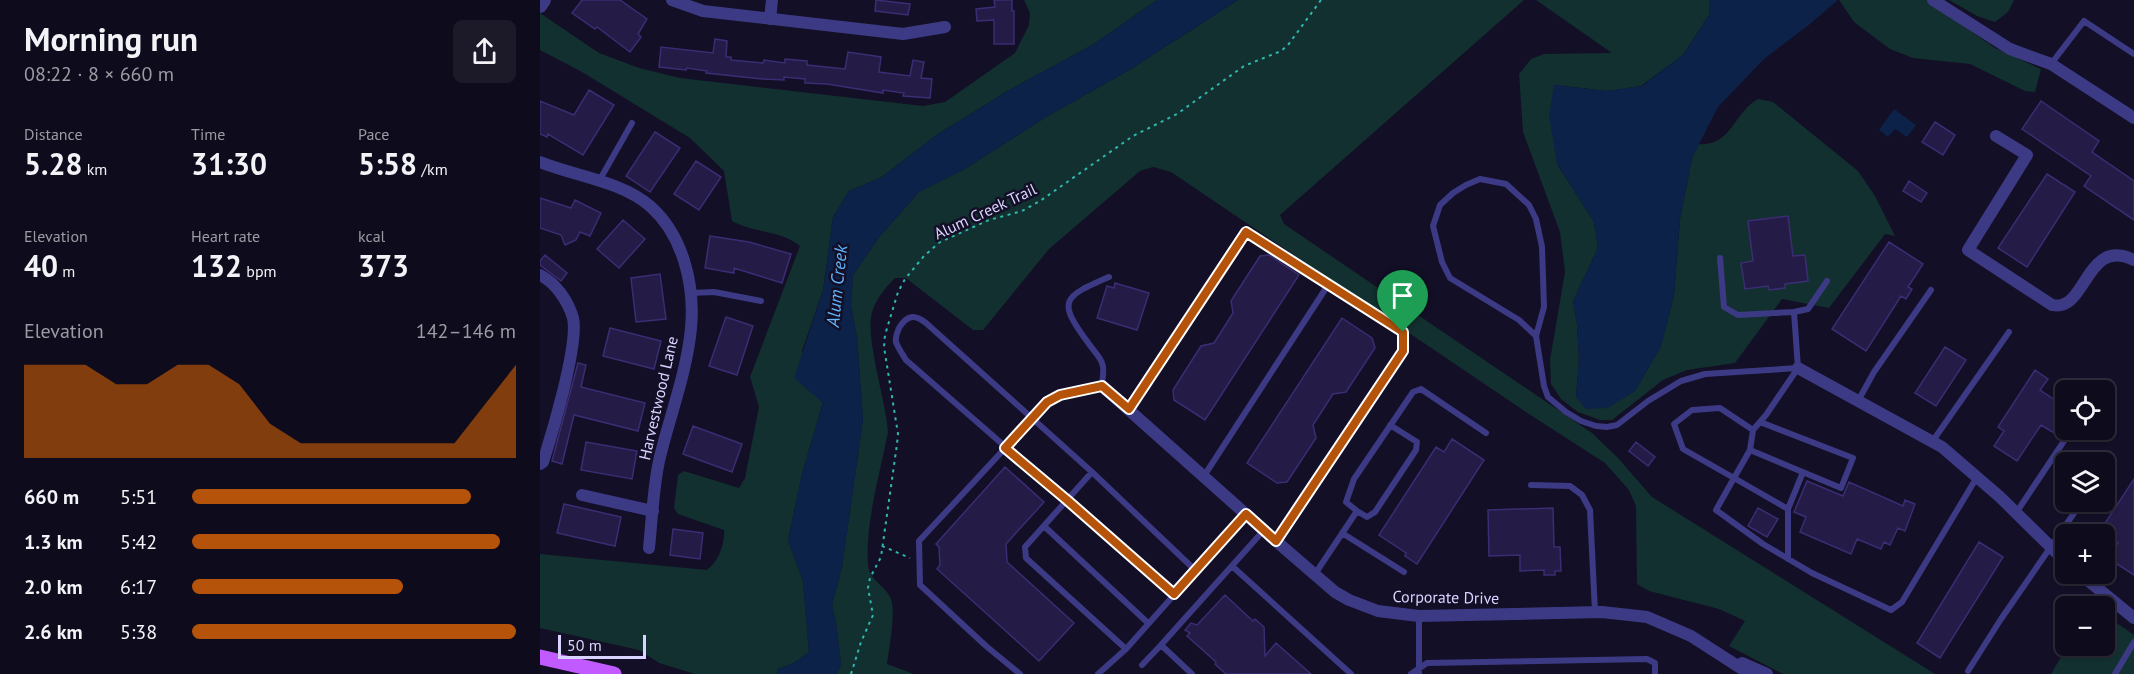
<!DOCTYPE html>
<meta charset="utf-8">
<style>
:root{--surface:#0e0b1c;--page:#1c1929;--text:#f1f3f6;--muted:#9b9ba3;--line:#2e2b3b;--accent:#b45309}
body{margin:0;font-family:"PT Sans",sans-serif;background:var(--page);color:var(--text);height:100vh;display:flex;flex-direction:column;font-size:22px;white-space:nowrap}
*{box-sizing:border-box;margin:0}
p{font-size:20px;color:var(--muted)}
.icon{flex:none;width:33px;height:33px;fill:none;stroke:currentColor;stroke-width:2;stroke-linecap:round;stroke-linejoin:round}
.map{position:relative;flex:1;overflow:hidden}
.details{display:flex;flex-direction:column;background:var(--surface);width:540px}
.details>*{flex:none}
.fabs{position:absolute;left:1515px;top:380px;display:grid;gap:12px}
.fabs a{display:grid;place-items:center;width:60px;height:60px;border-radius:9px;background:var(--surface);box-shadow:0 2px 4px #0004,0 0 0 2px var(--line);font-size:30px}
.scale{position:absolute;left:18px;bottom:15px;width:88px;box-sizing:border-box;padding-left:6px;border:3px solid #d9d4ff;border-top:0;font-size:16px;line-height:21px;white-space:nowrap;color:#d9d4ff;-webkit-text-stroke:4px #130f26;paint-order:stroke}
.pin{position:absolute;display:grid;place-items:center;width:51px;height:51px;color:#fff;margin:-62px -26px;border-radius:50% 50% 50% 0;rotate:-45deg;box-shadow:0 0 6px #0007}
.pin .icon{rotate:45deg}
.round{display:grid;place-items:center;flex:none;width:63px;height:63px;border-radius:9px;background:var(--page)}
.overview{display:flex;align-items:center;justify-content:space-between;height:102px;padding:0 24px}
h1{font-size:33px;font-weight:600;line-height:45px}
.stats{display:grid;grid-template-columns:repeat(3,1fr);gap:9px;height:102px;padding:6px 24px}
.stats div{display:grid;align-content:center}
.stats b{font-size:30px;font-weight:600}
.stats small{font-size:16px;font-weight:400}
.stats p{font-size:16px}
.chart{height:168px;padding:12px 24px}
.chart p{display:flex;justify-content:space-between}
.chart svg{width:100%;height:108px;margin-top:6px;fill:var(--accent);opacity:.7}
ul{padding:0 24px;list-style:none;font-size:20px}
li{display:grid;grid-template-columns:96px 72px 1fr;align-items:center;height:45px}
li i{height:15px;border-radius:8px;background:var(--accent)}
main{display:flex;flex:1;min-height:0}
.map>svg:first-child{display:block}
.green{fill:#12302f}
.water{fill:#0c2248}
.building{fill:#241b47;stroke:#3b2d73;stroke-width:1.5}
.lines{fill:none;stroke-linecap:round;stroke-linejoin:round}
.path{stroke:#2fb8b0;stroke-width:2;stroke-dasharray:3 4.5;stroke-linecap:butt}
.service{stroke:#3d3a85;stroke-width:6}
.minor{stroke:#3d3a85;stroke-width:12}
.tertiary{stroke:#3d3a85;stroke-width:14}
.primary{stroke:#c25bff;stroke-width:15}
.route-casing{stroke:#fff;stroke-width:12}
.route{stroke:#b45309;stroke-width:8}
.labels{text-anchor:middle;stroke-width:5;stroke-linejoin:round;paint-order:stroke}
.street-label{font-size:16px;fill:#d9d4ff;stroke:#130f26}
.water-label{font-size:18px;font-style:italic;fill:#62b6ff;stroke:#130f26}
</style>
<main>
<section class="details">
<div class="overview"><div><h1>Morning run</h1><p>08:22 · 8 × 660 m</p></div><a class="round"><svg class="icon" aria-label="share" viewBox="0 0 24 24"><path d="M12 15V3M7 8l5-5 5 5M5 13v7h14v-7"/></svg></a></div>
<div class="stats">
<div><p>Distance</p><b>5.28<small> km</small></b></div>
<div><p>Time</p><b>31:30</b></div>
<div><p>Pace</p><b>5:58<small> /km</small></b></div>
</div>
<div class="stats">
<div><p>Elevation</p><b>40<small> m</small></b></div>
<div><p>Heart rate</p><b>132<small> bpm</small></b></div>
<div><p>kcal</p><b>373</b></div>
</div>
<div class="chart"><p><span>Elevation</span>142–146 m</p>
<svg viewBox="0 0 160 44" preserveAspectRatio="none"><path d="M0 44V6L10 6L20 6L30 14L40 14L50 6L60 6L70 14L80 30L90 38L100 38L110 38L120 38L130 38L140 38L150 22L160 6V44z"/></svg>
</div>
<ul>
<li><b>660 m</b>5:51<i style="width:86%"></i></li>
<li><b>1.3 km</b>5:42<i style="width:95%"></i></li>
<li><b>2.0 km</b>6:17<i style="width:65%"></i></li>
<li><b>2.6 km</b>5:38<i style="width:100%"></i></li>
</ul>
</section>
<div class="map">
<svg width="1594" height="674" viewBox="0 0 1594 674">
<rect width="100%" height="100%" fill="#130f26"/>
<path class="green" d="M484,0H617L554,44L469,90L395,136L342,177L309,191L293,217L283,290L262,351L283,402L262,474L248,540L263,581L269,652L254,663L238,669L237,674H155L119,663L99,650L0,628V554L167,570C178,562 185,544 184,530L138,514L134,508L138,475L144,471L199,488L205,478L219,407L210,377L260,246C241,230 213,233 192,221L184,171L150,138L42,72L0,50V13L59,53L99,68L140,78L383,106L405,102L475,53L489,25L490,13Z
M698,0H984L740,215L744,224L1052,433L1078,458L1112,497L1395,674H1243L1189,646L1205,621L1179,609L1109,591L1097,584L1096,506L1089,490L1065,463L983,410L631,172L613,167L600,171L509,249L443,330H433L366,278H355C346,287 336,299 332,312C325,340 346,399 348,432C340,473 325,524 328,565C329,580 346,586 351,599C356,611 349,650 347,664L374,674H297L301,664L296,623L292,605L302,567L323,420L317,338L311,305L313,275L340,236L379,192L423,170L506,117L591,69Z
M996,0H1170L1169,15L1143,55L1101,86L1067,91L1015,85L1017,164L1054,222L1058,248L1033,301L1037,324L1039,359L1036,397L1095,391L1121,346L1134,295L1140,219L1152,158L1159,144C1191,147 1194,112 1218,99L1233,102L1318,171L1335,196L1355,236L1345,234L1289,308L1242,299L1195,363L1147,370L1123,380L1072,420H1060L1038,412L1021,399L1011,384L1010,360L1025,272L1020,232L983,132L979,74L991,59L1004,54L1072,53Z
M1299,0H1386L1455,48L1501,69L1495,92L1485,91L1430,64L1373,58L1350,49L1314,22Z
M1409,0H1474L1468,12L1455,22L1437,16Z
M1565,615L1594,635V674H1511L1528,645H1564Z"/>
<path class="water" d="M617,0H698L591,69L506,117L423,170L379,192L340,236L313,275L311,305L317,338L323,420L302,567L292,605L296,623L301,664L297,674H237L238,669L254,663L269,652L263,581L248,540L262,474L283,403L254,378L283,290L293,217L309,191L342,177L395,136L469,90L554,44Z
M1170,0H1298L1270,24L1224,59L1178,107L1152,158L1140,219L1134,295L1121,346L1095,391L1068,408L1046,409L1036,397L1039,359L1037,324L1033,301L1058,248L1054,222L1017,164L1009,116L1014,85L1067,91L1102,86L1143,55L1169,15Z
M1354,109L1376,125L1367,137L1355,129L1348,137L1339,130Z"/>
<path class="building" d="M42,0H80L107,19L98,34L101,37L90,52L57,27L55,29L32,13Z
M336,0L370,4L368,15L335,11Z
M454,0H472V11H474V44H454V20L437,21L436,9L455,7Z
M175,39L187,41L186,57H191V60L223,63L224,60L245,63V59L267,61V65L305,69L308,52L341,57L339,72L370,76L373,60L384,62L381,78L392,79L390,98L363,96L364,93L343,90V93L287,84L265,83V79L244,77V80L222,79L166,73L167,71L147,68L146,70L119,67L121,47L173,53Z
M49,90L74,105L43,155L8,134L7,137L0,134V101L34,115Z
M1501,101L1559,141L1552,152L1594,181V220L1544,186L1551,176L1482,129Z
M1395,122L1415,135L1403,155L1382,142Z
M115,132L140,148L110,192L86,176Z
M156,161L181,177L159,210L134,194Z
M1507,174L1535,192L1487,267L1458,248Z
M1369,181L1387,193L1381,202L1363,191Z
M0,198L31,208L35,200L61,213L50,236L40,232L36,240L25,245L21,235L0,228Z
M1248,216L1253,256L1265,255L1268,281L1245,284V288L1229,290L1228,286L1205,289L1201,263L1213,261L1208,221Z
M83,220L105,239L79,268L57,249Z
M170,236L209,242L251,254L242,283L194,268V273L165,268Z
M1349,242L1383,264L1368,287L1372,289L1366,299L1361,296L1326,351L1292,329Z
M5,255L27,273L21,281L0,265V261Z
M729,255L759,275L665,420L634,400L633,390L661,346L674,343L693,313L691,301L720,256Z
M120,274L126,319L96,322L91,278Z
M575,283L609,293L597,330L557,318L567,286L574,288Z
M186,317L213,326L197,375L169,366Z
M802,318L832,338L835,348L806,392L793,394L773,425L776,438L747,482L737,483L707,463Z
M70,328L121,341L114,369L63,356Z
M1405,347L1426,360L1396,406L1375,393Z
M38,363L46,365L41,387L105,403L98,431L34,415L22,464L12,461Z
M1495,370L1508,379L1500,390L1515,400L1518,395L1526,400V415L1514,433L1501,425L1477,461L1454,446L1464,431L1458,427Z
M153,426L202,444L192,472L143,454Z
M912,439L944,460L877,564L865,556L866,553L839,535L896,447L904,452Z
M46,442L97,451L92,479L41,470Z
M1096,442L1115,457L1108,466L1089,451Z
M465,467L504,502L466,544L467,562L534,623L499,661L397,569L400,565L399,547L396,544Z
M1594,479V575L1568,558L1578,543L1560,531Z
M1267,481L1303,496L1309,482L1363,506L1365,500L1375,504L1365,531L1358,528L1350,545L1344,542L1341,549L1317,539L1311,554L1260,532L1266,517L1254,512Z
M24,504L81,517L75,546L17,533Z
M1013,508L1014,547H1020L1021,571H1015V575H1004V570L980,571V555L949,556L948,510Z
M1218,508L1238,519L1227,537L1208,526Z
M133,529L163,533L160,559L130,555Z
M1439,542L1463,557L1400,658L1377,643Z
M685,595L713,621L715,619L724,627L725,656L736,643L771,674H686L675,664L676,662L647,636L650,633L645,630L651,623L657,625Z"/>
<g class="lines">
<path class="path" d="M342,546L370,558
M311,674L321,642L333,615L328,588L330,578L341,557L357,444L358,434L344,347L345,335L358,292L365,279L384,256L400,242L449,220L482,211L500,201L593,136L637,114L704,66L741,51L748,45L781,0"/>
<path class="service" d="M1511,64L1544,21L1594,54
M59,181L92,123
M1180,258L1184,307L1198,315L1254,312L1258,368L1226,415L1213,430L1210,450L1301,488L1313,458L1220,422
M151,293L174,292L221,301
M1254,312L1268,309L1287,281
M996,336L979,320L910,278L902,262L893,226L900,205L913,193L926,185L940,179L966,184L989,205L996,219L1002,247L1004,307L996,336L1004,386L1008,397L1026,412L1041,421L1056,426L1067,427L1077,425L1108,401L1141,381L1165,374L1258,368
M1318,401L1334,372L1391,290
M589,409L706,233L863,332V351L736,540
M1213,430L1180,408L1152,410L1134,424L1143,449L1194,478L1176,510L1223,544L1272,573L1351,610L1362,602L1437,477
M1392,442L1469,332
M1210,450L1194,478L1248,509V559
M552,472L386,323C374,314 367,315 359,328C357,333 355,337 356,342C358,348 363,355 366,360L634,594
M664,476L788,285
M991,485L1030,486L1042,495L1050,510L1055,612
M1248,509L1263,472
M817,511L827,517L835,512L876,450L877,442L850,425
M1476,513L1532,429
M504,526L608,623
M802,533L864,572
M692,566L811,674
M775,574L817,511L806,502L814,479L873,392L881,389L946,433
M879,616V674
M586,649L486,558L485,547L552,472L655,570
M602,665L621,645
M1428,671L1461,619L1539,506
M480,674L446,646L380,585L379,541L507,403L520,395L562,386C562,380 565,369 562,363C560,357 553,350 549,344C516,300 523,297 569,277
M558,674L586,649L706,514
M652,674L621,645L724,530
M871,674L887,663L1107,659L1115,663V674
M1575,674L1594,642"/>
<path class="minor" d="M132,0L163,11L363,34L405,27
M1393,0L1470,49L1511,64L1594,118
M230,19L232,0
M1456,136L1487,155L1428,250L1512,305C1547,313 1545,236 1594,260
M0,162C35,176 81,181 110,206C143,235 155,285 151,328C147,372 129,418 119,461C113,489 112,519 109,548
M0,275C16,283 28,301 33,318C39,344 12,434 3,462L0,464
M1258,368L1402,447L1460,497L1526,562
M562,386L736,541L795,592L809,600L838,611L879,616L1062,612L1107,617L1151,636L1210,674
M42,495L113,511
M1539,573L1594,618
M1202,663L1227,674"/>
<path class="tertiary" d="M0,6L4,0"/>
<path class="primary" d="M0,657L74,674"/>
</g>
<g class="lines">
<g class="route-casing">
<path id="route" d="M706,232L863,332V351L736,541L706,514L634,594L527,500L465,448L507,402L520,395L562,386L589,409Z"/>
</g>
<use href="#route" class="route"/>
</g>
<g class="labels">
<g class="street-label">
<text transform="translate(445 211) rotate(-25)" y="6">Alum Creek Trail</text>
<text transform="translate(118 398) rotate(-77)" y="6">Harvestwood Lane</text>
<text transform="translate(906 597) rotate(1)" y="6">Corporate Drive</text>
</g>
<g class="water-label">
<text transform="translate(297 286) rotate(-84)" y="6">Alum Creek</text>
</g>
</g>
</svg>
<div class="fabs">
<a><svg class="icon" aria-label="locate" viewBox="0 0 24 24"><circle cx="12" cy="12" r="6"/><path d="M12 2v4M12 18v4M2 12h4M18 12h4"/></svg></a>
<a><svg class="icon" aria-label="layers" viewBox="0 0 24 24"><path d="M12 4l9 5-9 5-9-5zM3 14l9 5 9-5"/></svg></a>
<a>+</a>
<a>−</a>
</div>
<div class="scale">50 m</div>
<div class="pin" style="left:863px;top:332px;background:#1e9e55"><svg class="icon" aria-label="arrive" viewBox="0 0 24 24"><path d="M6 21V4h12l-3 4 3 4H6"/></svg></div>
</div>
</main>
